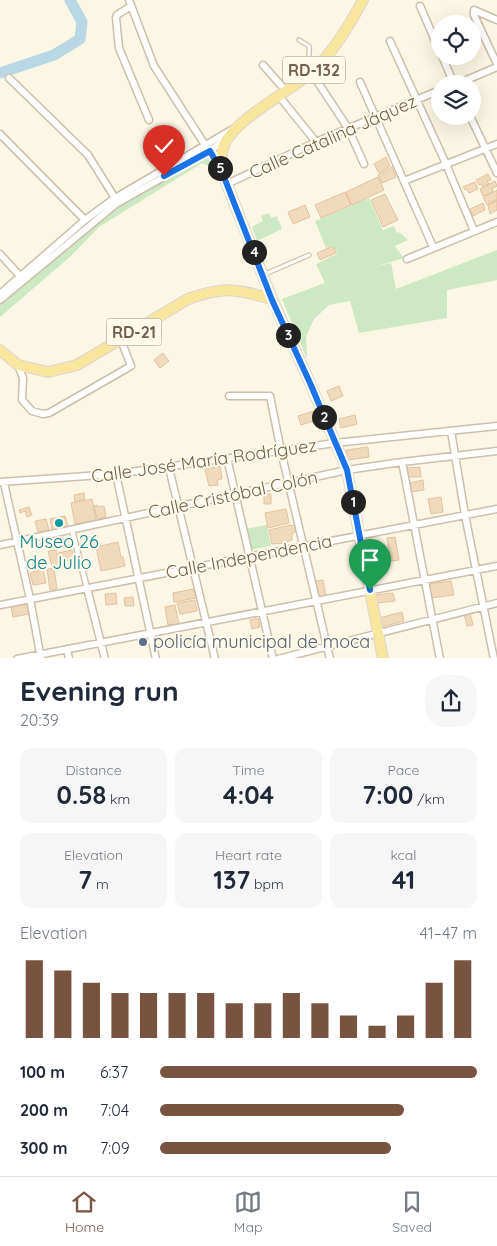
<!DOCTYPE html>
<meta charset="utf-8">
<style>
:root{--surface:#fff;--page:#f6f6f7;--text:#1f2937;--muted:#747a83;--line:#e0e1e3;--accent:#785340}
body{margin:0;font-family:Quicksand,sans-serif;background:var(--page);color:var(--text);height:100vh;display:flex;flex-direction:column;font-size:19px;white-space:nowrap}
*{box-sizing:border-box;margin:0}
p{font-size:16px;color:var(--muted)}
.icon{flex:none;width:28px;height:28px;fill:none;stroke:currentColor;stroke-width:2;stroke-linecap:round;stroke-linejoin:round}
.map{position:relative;height:658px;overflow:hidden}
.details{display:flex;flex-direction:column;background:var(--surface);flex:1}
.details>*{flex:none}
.fabs{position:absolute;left:431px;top:15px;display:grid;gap:10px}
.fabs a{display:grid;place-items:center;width:50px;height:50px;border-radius:50%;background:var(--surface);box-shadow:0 5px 20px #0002;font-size:25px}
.pin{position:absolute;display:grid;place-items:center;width:42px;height:42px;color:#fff;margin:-51px -21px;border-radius:50% 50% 50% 0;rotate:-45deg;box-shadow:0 0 5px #0007}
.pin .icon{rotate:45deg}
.km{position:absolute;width:25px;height:25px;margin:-12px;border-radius:50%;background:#222;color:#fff;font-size:14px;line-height:25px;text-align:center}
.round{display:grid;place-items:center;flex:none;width:52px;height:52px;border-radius:20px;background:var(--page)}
.head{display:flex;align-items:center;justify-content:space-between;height:85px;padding:0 20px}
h1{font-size:28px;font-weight:800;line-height:38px}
.figures{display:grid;grid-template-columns:repeat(3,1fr);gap:8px;height:85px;padding:5px 20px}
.figures div{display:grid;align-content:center;border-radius:12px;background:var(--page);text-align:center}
.figures b{font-size:25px;font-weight:800}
.figures small{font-size:14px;font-weight:400}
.figures p{font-size:14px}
.chart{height:140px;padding:10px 20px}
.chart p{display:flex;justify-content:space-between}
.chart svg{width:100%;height:90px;margin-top:5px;stroke:var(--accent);stroke-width:6}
ul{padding:0 20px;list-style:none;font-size:16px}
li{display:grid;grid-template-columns:80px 60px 1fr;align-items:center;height:38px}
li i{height:12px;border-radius:6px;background:var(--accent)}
.tab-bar{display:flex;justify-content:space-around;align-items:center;height:70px;border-top:1px solid var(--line);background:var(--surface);font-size:14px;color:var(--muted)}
.tab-bar a{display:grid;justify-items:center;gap:2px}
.tab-bar .current{color:var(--accent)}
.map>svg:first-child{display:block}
.green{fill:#cce9c3}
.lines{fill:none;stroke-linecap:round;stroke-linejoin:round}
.river{stroke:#b9d7e5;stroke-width:11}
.building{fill:#f1dabc;stroke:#e3c39d}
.service-casing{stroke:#cdbfab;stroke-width:5.5}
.pedestrian-casing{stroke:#cdbfab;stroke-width:7}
.minor-casing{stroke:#cdbfab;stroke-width:9}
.primary-casing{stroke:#dbd6d0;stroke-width:12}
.service{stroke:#fff;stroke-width:3}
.pedestrian{stroke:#fff;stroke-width:4.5}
.minor{stroke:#fff;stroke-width:6}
.primary{stroke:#f9e69e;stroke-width:10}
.route-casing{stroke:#fff;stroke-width:10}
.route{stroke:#1a73e8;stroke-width:6}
.culture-dot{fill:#0f9aa8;stroke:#fffaea;stroke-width:2}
.service-dot{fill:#5c6f8a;stroke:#fffaea;stroke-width:2}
.labels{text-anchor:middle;stroke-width:4;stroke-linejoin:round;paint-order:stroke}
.shield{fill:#fffaea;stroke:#9e8e7a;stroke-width:1}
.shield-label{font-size:16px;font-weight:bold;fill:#74604a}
.street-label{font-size:18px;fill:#74604a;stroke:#fffaea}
.culture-label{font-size:18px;fill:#0d838f;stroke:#fffaea}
.service-label{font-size:18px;fill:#4e5e75;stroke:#fffaea;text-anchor:start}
</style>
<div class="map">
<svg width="497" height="659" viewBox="0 0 497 659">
<rect width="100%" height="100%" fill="#fcf6e4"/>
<path class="green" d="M206,153L213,168L202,163L99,227L71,256L0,317V304L94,221Z
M369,198L383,230L394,226L397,233L399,232L408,240L395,246L404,258L374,267L391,263L396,289L497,250V280L447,290V318L359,333L350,301L329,305L314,319L306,337L307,359L282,299L325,283L316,264L337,254L333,245L326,248L315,221Z
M269,213L271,218L277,216L282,229L257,241L252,227L263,221L261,216Z
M267,525L271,546L250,550L245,529Z"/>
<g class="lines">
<path class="river" d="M0,73L54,55L80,39L82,22L70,0"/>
</g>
<path class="building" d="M290,74L295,79L286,86L281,81Z
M386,157L390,166L379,173L374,164Z
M392,167L396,177L382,183L378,175Z
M488,174L491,180L487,181L489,184L483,187L481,184L479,185L476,180Z
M378,177L384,190L352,205L346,192Z
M495,181L497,186L492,189L493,192L483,196L480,189Z
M475,182L478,189L469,193L467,189L465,190L463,187Z
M497,190V199L487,205L483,197Z
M345,192L351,205L321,218L315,205Z
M385,194L398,220L383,227L371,200Z
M497,200V210L490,214L488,205Z
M483,203L485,210L473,216L470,209Z
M305,205L310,217L293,224L288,212Z
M333,246L336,253L320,260L317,253Z
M163,353L169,361L160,368L154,360Z
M339,386L343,396L331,401L327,391Z
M314,411L317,420L301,425L298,416Z
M355,415L357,424L341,428L339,419Z
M368,447L369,457L348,460L346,450Z
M220,466L222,479L217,480L218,485L209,486L205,469Z
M420,467L421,477H407L406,468Z
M423,480L424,490L411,492L409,483Z
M84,493L85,499L75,502L74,495Z
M264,494H271V504H264Z
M441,497L443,512L431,514L428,499Z
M92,499L96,520L75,524L71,503Z
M97,505V507L104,506L106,517L97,519L94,506Z
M29,507L32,515L27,517L25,511L20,513L19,510Z
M286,509L289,523L268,528L265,513Z
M65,516L68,526L52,531L50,519Z
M46,519L49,530L38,532L35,521Z
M291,525L295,526L296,531L292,534V540L286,542V543L272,544L269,530Z
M395,537L399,560L391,561L387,538Z
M118,542L121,557H123L125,566L101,571L96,547Z
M56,550L59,565L52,567L48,551Z
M72,550L74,559L61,562L58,553Z
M37,558L41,569L33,571L32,559Z
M54,568L57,589L50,590L47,569Z
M43,570L46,583L33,585L30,573Z
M323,580L326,596L318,597L315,581Z
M451,581L454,595L431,598L429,584Z
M193,589L196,598L174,602L173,593Z
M116,593L117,604L106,605L105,594Z
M393,593L395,601L377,603L376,595Z
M133,597L134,606H125L124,598Z
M195,600L197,611L180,614L177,603Z
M27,604L29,614L13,617L11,607Z
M175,605L179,624L168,625L165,607Z
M402,612L404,621L382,627L379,618Z
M470,613L473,625L467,626L464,614Z
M258,618L260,627L252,629L250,620Z"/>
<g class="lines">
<g class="service-casing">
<path id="service" d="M299,40L309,46C310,57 306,59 314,68
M263,275L309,255"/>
</g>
<g class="pedestrian-casing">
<path id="pedestrian" d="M72,530L87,588"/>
</g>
<g class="minor-casing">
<path id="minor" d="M129,0L154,66L220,168
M131,6L117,15L116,18L119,48L149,120
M420,6L440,52
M497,20L474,10V15L497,64
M390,41L446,164L474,231
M442,56L454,84
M263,65L286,91
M311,72L348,128L364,164
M9,78L88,155L115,198
M360,82L433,247
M457,84L497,67
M279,96L316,142
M470,116L497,173
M0,134L85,220
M404,181L497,144
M227,184L316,142L440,90
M0,254L20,276
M407,259L497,222
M0,294L85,220L115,198L233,129
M0,300L116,204L206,153L224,141
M18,365L23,378L22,400L32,411L43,414L49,413L131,366L121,340
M229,396H270L281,451L330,659
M451,431L465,515L494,659
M227,458L273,659
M402,462L440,659
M169,468L215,659
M116,474L156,659
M0,482L116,474L335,443L497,426
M4,483L30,599L41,659
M0,545L347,470L402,462L497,451
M87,588L105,659
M0,605L497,509
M67,649L69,659
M17,659L497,566
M278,659L497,603"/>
</g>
<g class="primary-casing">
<path id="primary" d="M363,0C349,26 334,51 312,72C289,92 236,118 224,145C221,154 221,163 222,172L272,299L310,383L347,470L383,659
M0,350L18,365L48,372L77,365L188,299C225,286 236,289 272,299"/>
</g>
<use href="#service" class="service"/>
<use href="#pedestrian" class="pedestrian"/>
<use href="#minor" class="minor"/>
<use href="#primary" class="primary"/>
</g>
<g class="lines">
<g class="route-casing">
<path id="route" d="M164,176L210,151L222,172L272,300L310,383L347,470L370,590"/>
</g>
<use href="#route" class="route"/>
</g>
<circle class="culture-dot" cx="59" cy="523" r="5"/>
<circle class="service-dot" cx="143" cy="642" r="5"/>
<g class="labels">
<g class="shield">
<rect x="283" y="56.5" width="62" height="27" rx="4"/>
<rect x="106.5" y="318.5" width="55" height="27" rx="4"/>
</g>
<g class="shield-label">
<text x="314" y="76">RD-132</text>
<text x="134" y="338">RD-21</text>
</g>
<g class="street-label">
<text transform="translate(333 137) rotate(-24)" y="6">Calle Catalina Jáquez</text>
<text transform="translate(204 461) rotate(-8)" y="6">Calle José María Rodríguez</text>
<text transform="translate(233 495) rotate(-12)" y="6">Calle Cristóbal Colón</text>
<text transform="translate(249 557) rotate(-11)" y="6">Calle Independencia</text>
</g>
<g class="culture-label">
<text x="59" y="548">Museo 26<tspan x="59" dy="21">de Julio</tspan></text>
</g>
<g class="service-label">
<text x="153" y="648">policía municipal de moca</text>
</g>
</g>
</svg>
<div class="fabs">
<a><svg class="icon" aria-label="locate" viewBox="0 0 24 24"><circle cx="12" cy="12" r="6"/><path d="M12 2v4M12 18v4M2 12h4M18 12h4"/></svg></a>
<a><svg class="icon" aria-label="layers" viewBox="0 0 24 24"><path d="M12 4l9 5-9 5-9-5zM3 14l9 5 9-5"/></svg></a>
</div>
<div class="pin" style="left:370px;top:590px;background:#1e9e55"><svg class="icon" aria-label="arrive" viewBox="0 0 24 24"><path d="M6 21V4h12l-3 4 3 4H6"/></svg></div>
<div class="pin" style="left:164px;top:176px;background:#d93025"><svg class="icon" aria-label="check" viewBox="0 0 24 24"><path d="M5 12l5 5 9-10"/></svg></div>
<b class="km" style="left:353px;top:502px">1</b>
<b class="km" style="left:324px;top:417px">2</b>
<b class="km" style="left:288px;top:335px">3</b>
<b class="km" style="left:254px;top:252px">4</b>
<b class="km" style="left:220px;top:168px">5</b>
</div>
<section class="details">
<div class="head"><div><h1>Evening run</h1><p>20:39</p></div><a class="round"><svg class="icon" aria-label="share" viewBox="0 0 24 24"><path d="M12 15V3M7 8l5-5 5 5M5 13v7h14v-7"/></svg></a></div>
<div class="figures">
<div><p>Distance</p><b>0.58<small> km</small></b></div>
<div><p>Time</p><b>4:04</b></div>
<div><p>Pace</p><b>7:00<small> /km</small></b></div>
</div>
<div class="figures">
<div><p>Elevation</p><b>7<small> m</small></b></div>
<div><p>Heart rate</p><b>137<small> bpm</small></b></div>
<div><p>kcal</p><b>41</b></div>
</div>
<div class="chart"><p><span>Elevation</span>41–47 m</p>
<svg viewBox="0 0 160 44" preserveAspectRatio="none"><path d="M5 44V6M15 44V11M25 44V17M35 44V22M45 44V22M55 44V22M65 44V22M75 44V27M85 44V27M95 44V22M105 44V27M115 44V33M125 44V38M135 44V33M145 44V17M155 44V6"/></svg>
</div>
<ul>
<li><b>100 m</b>6:37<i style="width:100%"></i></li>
<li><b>200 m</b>7:04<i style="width:77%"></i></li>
<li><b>300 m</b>7:09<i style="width:73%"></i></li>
</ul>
</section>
<nav class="tab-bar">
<a class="current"><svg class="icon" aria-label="home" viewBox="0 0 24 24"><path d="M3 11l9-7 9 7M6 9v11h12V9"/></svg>Home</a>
<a><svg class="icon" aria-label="map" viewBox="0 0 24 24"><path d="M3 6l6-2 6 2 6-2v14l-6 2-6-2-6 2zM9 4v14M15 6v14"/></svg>Map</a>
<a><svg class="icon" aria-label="saved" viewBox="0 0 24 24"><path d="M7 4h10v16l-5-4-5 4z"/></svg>Saved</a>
</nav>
